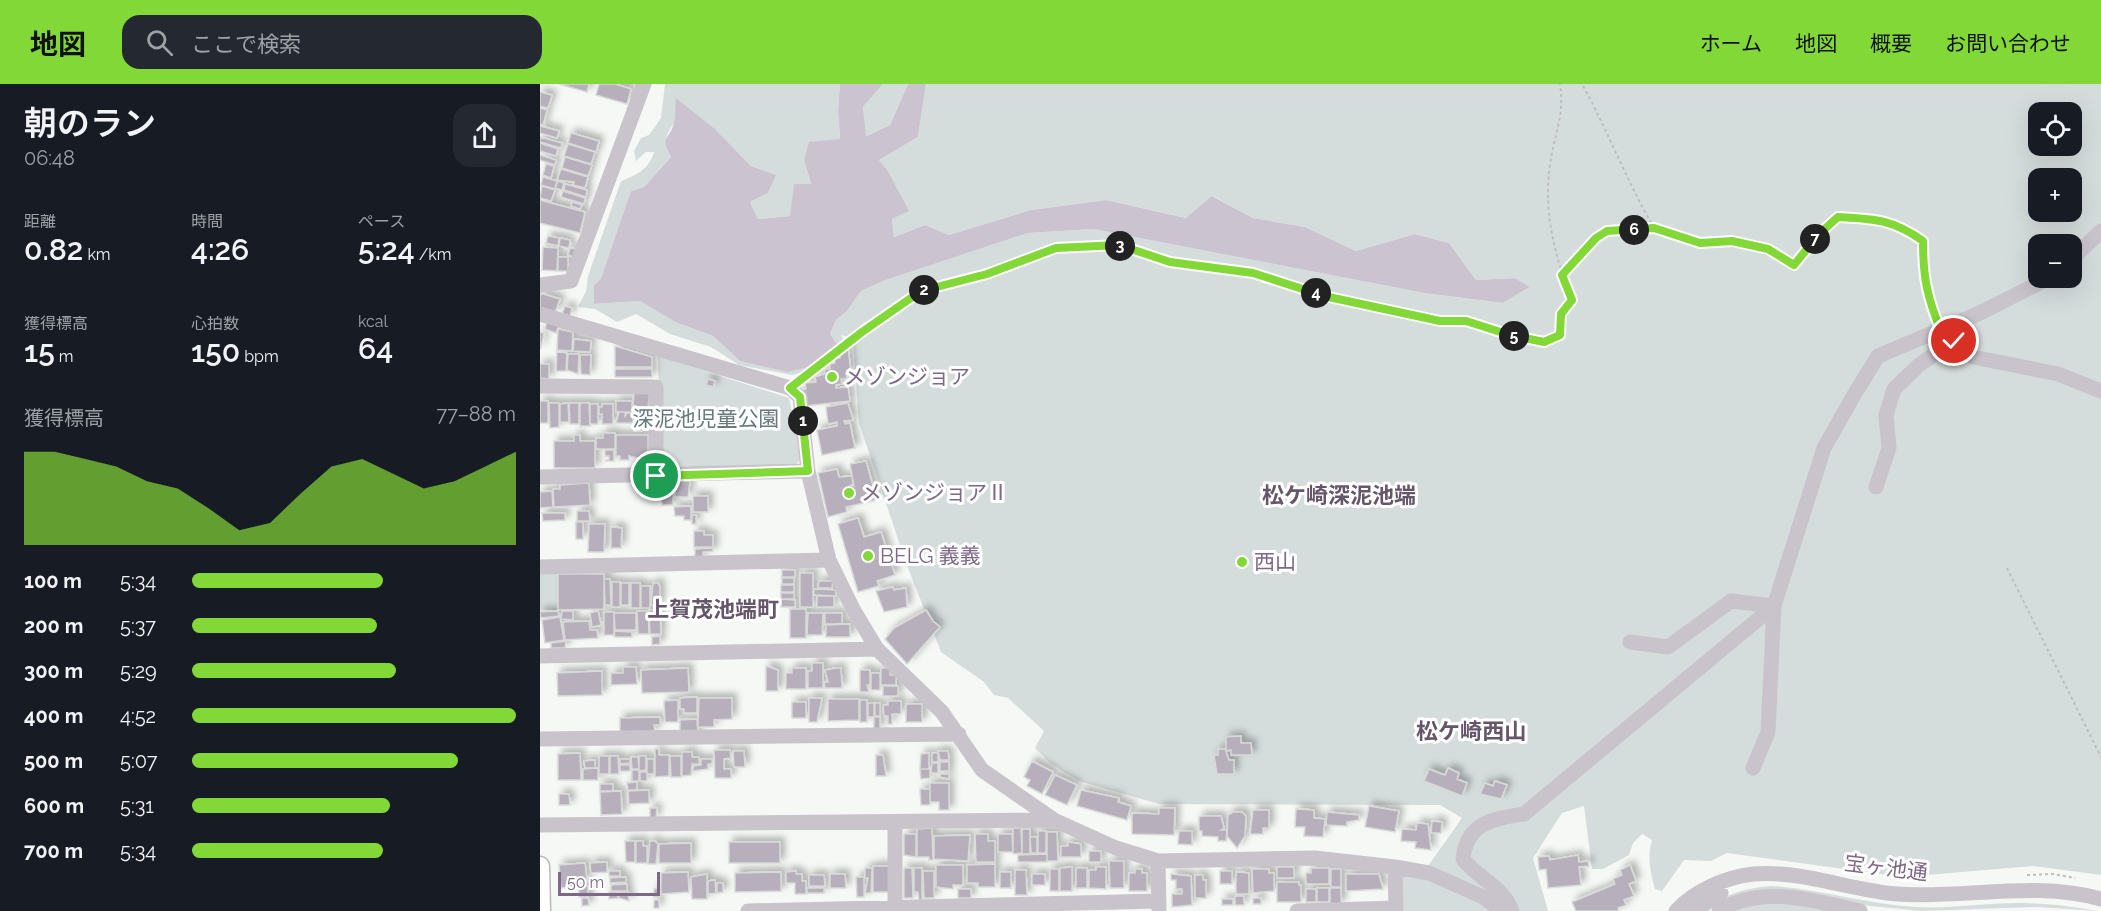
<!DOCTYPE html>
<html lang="ja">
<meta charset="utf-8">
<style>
:root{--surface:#171b24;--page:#242831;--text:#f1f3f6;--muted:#9ea1a6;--accent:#82d836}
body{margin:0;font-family:Raleway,"Noto Sans JP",sans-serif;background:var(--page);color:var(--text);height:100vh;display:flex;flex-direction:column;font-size:22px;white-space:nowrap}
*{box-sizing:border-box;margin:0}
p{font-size:20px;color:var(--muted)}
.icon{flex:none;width:33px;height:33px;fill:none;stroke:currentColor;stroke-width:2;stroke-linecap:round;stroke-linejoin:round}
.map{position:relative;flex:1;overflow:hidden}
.sheet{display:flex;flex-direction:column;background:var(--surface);width:540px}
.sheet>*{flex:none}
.controls{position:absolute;left:1488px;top:18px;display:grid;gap:12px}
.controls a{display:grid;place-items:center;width:54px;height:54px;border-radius:12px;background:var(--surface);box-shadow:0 6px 24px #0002;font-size:30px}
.scale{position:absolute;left:18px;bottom:15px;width:102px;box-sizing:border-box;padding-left:6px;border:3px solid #7d6985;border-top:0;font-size:16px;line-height:21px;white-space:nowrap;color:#7d6985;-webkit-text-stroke:4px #fff;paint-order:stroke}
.pin{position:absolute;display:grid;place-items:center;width:51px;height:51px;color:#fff;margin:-26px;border:3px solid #fff;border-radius:50%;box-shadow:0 2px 6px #0007}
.km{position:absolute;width:30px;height:30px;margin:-15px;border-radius:50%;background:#222;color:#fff;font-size:16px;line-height:30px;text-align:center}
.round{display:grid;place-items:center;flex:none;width:63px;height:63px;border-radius:18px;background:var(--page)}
.headline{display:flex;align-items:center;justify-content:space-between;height:102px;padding:0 24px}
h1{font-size:33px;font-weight:600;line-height:45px}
.figures{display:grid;grid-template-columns:repeat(3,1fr);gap:9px;height:102px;padding:6px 24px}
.figures div{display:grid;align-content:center}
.figures b{font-size:30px;font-weight:600}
.figures small{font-size:16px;font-weight:400}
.figures p{font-size:16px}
.chart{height:168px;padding:12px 24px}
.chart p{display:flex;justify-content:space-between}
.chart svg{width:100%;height:108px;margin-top:6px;fill:var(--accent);opacity:.7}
ul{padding:0 24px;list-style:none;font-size:20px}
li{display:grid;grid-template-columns:96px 72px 1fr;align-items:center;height:45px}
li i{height:15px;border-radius:8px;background:var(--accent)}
header{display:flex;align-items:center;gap:36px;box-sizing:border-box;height:84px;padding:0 30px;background:var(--accent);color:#111}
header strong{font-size:28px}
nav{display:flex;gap:33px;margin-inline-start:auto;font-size:21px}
.search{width:420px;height:54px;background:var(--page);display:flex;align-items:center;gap:15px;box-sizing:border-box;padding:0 21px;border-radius:18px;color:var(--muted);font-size:22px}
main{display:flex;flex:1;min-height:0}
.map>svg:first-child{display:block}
.green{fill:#d5dddc;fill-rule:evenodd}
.water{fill:#cbc4d0}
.building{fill:#b7afbb;stroke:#d8dad8;stroke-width:1.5;filter:url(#shadow)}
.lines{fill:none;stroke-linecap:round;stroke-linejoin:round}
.major-casing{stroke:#bdb7bf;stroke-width:21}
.path{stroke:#bfbcc1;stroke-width:2;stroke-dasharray:3 3;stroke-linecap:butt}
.minor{stroke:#c9c4cb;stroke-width:15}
.major{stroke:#fff;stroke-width:18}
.route-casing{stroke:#fff;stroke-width:12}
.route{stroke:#82d836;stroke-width:8}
.poi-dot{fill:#82d836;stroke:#fff;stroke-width:2}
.labels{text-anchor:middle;stroke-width:6;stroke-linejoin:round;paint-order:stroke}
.poi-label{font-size:21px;fill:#7d6985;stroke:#fff;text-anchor:start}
.park-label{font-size:21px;fill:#687a7c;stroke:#fff}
.street-label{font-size:21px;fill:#7d6985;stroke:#fff}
.neighbourhood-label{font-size:22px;font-weight:bold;fill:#65566a;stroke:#fff}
</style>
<header>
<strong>地図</strong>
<div class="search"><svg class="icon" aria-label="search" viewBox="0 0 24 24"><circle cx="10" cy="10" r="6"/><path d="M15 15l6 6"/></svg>ここで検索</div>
<nav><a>ホーム</a><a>地図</a><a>概要</a><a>お問い合わせ</a></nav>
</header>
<main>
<section class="sheet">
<div class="headline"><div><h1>朝のラン</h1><p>06:48</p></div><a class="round"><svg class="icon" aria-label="share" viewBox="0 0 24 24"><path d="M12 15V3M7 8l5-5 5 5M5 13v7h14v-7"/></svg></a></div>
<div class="figures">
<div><p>距離</p><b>0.82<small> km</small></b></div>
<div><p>時間</p><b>4:26</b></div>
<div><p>ペース</p><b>5:24<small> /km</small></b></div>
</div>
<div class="figures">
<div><p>獲得標高</p><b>15<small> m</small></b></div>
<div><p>心拍数</p><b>150<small> bpm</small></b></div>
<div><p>kcal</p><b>64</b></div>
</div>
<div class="chart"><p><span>獲得標高</span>77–88 m</p>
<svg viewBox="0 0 160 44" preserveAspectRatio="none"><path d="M0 44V6L10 6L20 9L30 12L40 18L50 21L60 29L70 38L80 35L90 23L100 12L110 9L120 15L130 21L140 18L150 12L160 6V44z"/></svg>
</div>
<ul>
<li><b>100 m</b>5:34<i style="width:59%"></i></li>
<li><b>200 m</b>5:37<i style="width:57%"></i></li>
<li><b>300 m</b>5:29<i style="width:63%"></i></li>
<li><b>400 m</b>4:52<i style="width:100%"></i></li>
<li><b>500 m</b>5:07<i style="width:82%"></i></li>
<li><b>600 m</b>5:31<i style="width:61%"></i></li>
<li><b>700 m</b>5:34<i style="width:59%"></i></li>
</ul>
</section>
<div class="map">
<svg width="1561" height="827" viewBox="0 0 1561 827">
<defs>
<filter id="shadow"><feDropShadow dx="4.5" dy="-4.5" stdDeviation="3" flood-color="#0004"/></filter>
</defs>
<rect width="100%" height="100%" fill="#f6f8f6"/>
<path class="green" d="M125,0H300L298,26L300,56L264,76L271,101L250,132L218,135L210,118L228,109L235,91L211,82L176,46L134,39C125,53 122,58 131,73L104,103L91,107L55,220L100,217L135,238L173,252L200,277L221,280L297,260L290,250L296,236L307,227L321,207L346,196L488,149L553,145L884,209L963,219L990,203L975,194L936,196L909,159L875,150L816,167L765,143L713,134L673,112L647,134L566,116L491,126L409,151L385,141L354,153L352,135L368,127L348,87L339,76L378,53L386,0H1561V791L1493,782L1363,793L1187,769L1171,777L1144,776L1122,807L1115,805C1110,787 1107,773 1112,756L1102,750L1093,759L1089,771L1063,785H1052L1044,722L1022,729L993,774L1008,827H966L888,782L922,734L900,721L619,720L539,697L510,679L495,664L504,647L468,614L454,611L444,598L401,568L366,479L319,339L313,255L301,251L304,257L273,286L252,291L199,281L171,263L130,250L96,230L77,238L55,225L38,223L46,207L48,192L81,97C96,92 110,84 114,68H106L96,77L94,67L101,54L109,51L121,34ZM1498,28H1532V62H1498ZM1498,94H1532V128H1498ZM1498,160H1532V194H1498Z
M343,0H368L350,41L325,52L323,23Z
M118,272L249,314L262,374L254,382H120Z
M0,487H17L18,526H0Z
M866,791L902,799L956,827H860L859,796Z
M1232,802C1280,805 1327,820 1376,823C1409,825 1443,819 1476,819C1504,819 1530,822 1558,827L1497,823L1381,827L1321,821L1179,818L1169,827H1161C1184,811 1203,804 1232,802Z
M1238,815L1299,827H1183Z"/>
<path class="water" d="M300,0H343L323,23L326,52L350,41L368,0H386L378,53L339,76L348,87L369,127L352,135L354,153L385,141L409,151L491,126L566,116L646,134L672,112L713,134L765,143L816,167L875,150L909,159L936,196L975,194L990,203L963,219L884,209L553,145L488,149L346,196L321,207L307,227L296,236L290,250L297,260L268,283L248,288L200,277L173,252L135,238L100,217L54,220V201L61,195L91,107L104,103L131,73C119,51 129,57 134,39C136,31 135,22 136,14L176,46L211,82L236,91L228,109L210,118L218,135L250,132L254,100H271L264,76L269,58L300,55L298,26Z"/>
<path class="building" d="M19,0H49L47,8Z
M59,0H75L91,5L87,20L56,11Z
M0,8L12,11L8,24L0,22Z
M0,24L7,26L3,41L0,40Z
M0,42L19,47L17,54L0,49Z
M31,49L59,57L56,68L28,59Z
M0,53L22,59L21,64L0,58Z
M0,59L18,65L16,72L0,67Z
M28,60L55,68L51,80L24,72Z
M0,71L16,76L15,81L0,76Z
M25,73L52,81L48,92L22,84Z
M6,80L14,82L11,94L3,91Z
M21,85L48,93L45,104L33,101L34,98L17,96Z
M3,93L17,97L15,105L1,101Z
M18,97L24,99L22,106L15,104Z
M25,100L47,106L46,113L24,106Z
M2,102L15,106L11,117L0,114Z
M23,107L45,114L44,120L21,113Z
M0,116L45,128L40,149L0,139Z
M32,118L42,121L40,125L31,122Z
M8,152L19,154L18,162L6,159Z
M20,154L30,156L29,164L19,162Z
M3,163L18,164L17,187L2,186Z
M30,164L36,165L34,173L28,171Z
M18,173H28V187H18Z
M0,209L20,215L15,229L0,224Z
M25,222L32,224L30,232L22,230Z
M7,238L19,241L16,249L5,245Z
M18,245L33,248L32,267L17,266Z
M0,248L4,249L1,264H0Z
M34,255L51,257L50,268L33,267Z
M75,262L112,273V283H75Z
M308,263L311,289L306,290L307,295H301L302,300L296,301V304L308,303L310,317L264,322L259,306L266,305L265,299L276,298L275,293L285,290V285H290V280L295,279L294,274H300V269L305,268L304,264Z
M17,268L27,269L26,287H16Z
M28,270H39L38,290L27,286Z
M40,271H51L50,291L41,290Z
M0,280H9V295L0,294Z
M75,285H112V293H75Z
M168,295L175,297L173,303L166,301Z
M110,308L108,324L93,322L94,309Z
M0,317H8V339H0Z
M76,317H92V328H76Z
M9,319H19V343L10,344Z
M28,319L29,338H20V320Z
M29,319H39V340H30Z
M40,319H49L50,342H40Z
M308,319L313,336L304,337L305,340L310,339L315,364L282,371L277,346L297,342V338L288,340L286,323Z
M50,320H58V340H50Z
M62,320H73V340H62V330H59V323H62Z
M79,328H85V332L87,329H93V339H76Z
M94,329H106V346L94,347Z
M63,349H75V365H56V354H63Z
M34,351H40V357H55V384H14V357H34Z
M76,351H108V372H103V375L89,372V376H80V372H76Z
M65,366H74V377H65L69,375V372H65Z
M326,377L337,416L306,423L307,428L288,433L278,389L297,385L299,393L312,392L313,400L311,401L314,402L310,380Z
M135,397H150L148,413H135Z
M49,399L50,421L14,423L13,405H20V401Z
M121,404H133V421H122Z
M12,407L13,423L0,424V408Z
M153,412H168V428H153Z
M151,422V436H144V432H135L134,423Z
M37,427H49L50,437H37Z
M2,429H25V436L3,437Z
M152,431H156V440H152Z
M318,434L324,453L341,448L355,491L337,497L339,502L318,508L298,440Z
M36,438H43V455H36Z
M49,440H65L64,468H48Z
M71,443L82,444L81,464H71Z
M154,447H164V451H173V463H154Z
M173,464V467L163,468V474H155V465Z
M242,486H255V493H242Z
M260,489H273V523H260Z
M18,490H64V525L18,526Z
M242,494H254V500H242Z
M64,495H70L71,521H65Z
M279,497H293L292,504H278Z
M72,498H80V523H72Z
M81,499H89V521H81Z
M91,499H100V524H91Z
M113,499H118L120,503V521H111Z
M241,501H254V508H241Z
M101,502H110V524H101Z
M353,503L354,506L366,504L367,523L344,528L336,507Z
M274,505L296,506V512L274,511Z
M241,509H254V515H241Z
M277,512H294V523H277Z
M241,515L255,516V523H241Z
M250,525H266V554H250Z
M109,526H120L121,550H110Z
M386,526L393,537L400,543L367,580L345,555L354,544Z
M18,527L19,532L1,534L0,528Z
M22,527H33V536L21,535Z
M58,527L61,541L52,543L50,529Z
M97,527H108L109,550H98Z
M64,528H74V551H64Z
M74,529H96V546H75Z
M268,529H283L282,551H267Z
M285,529H302V540H285Z
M20,533L24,556L5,559L2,536Z
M49,537L50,546H57L58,554L25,556L23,538Z
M310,540V553H286V541Z
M74,547L92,548V553H75Z
M120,552V560L112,561V553Z
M26,557L25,564H11V559Z
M272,579H283V604H268V587H272Z
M226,582L238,586V607H226Z
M83,583H96L97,600L71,601V589H83Z
M148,584L149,608L102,609L101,586Z
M252,584H266V605H246V589H252Z
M296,584H301L302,604H285L284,598H288L285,586Z
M341,584H350V591H356V601H341Z
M320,586H330V601H327L329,608H320Z
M62,587V611L18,612L17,589Z
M331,589H340V606H331Z
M343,602H358V612H343Z
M157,613V629H144V625H140V614Z
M159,614H192V635L174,636V643H158Z
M269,614H282L277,638H269Z
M288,615H319V636L288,637Z
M138,616V638H125L124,617Z
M320,616H327V638H320Z
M348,617H361V630H352V640H348V632H344L343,621H348Z
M252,618H266V634H252Z
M328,619H334V633H328Z
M335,619H340V632H335Z
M366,620H382V638H366Z
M120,633V641H114L115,648L80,649V634Z
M334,633H340V645H334Z
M157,635L158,651H140V636Z
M701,652V659H711L712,671H691V666L686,667V653Z
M115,665H119V671H129V692L115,693Z
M678,665H685L689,676H694V690H677L674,671H678Z
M174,666H190L191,674L184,675V685H191V694H175Z
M193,667H204L205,683H194Z
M398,667H408L409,676H400Z
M142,668H152V673H159V680H152L151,691L142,692Z
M40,669L41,696H18V670Z
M389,669V685H380L381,670Z
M392,669H398V678H392Z
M336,671H343L346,692H336Z
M59,672H69V690H59Z
M70,672H78L79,690H70Z
M99,672H106V686L99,687Z
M130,672H141V693H131Z
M91,673H98L99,685H92Z
M80,675H90V679L80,680Z
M107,675H114V690H107Z
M161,675H172V680H168V685L152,687L154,682L161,681Z
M55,676V684H45L44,677Z
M492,677L513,688L502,710L487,702L490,696L484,693Z
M400,678H409V687H400Z
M392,679H398V689H391Z
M80,681H90V687H80Z
M58,684V696H43V685Z
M908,684L919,689L917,695L927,699L922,712L884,697L889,685L905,691Z
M380,685H390V694L381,695Z
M92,686H99V697H92Z
M100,688H107V697H100Z
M400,690H409V695L400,693Z
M515,691L537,701L527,721L505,711Z
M955,697L967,701L961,715L940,710L945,699L953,702Z
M97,698V706H88L87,699Z
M390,699H409V726H399V718H390Z
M60,700H73V707H60Z
M380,705H390V721H381Z
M109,706V719L89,720L88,707Z
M541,706L579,714L578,718L591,722L587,736L537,722Z
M81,707L82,730L61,731L60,708Z
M19,710H29L30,721H19Z
M829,722L859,727L855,748L825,743Z
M110,724H117L116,734H110Z
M619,724H635L634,751L592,750V729L619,730Z
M756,725L774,726V734L785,735L783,753L764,752L765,743H755Z
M713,726H729V744H723V750H710Z
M693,728H702L706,732L705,752L697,764L687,752L688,731Z
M787,728L819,731V736L807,738V742L786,741Z
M662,732H681L684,744L681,746H687L686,757H678V753L662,752V747H659V733Z
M892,737L902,738L901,749H891Z
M877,739L888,740L891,766L875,764L876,758L861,757L862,745L876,746Z
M392,744L393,776H389V773H377V745Z
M473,744H481L482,769L473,770Z
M482,745H490V770H482Z
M498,747H506V769H498Z
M639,747H652V761L638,760Z
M507,748H517L518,777H507Z
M364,750H376V773L364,771Z
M435,750H448V757H455V778H436Z
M458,750H472L473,768H458Z
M430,751L428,777L394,775V752Z
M490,753H497V769H491Z
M85,757H95V778H86Z
M96,757H103V762H107V779H96Z
M110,757H115L118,760L116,780H108Z
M189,758H240V779H189Z
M528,758L541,760V773H521V762H528Z
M151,759V779H119V760Z
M549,767H561V778H549Z
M507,770V778H478V771Z
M1038,771L1039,778L1048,777L1049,782L1039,783L1041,801L1008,804L1006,785L999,786L998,773L1009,772L1010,776Z
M569,777H584V804H570Z
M67,778V788L51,789L50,779Z
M45,779L47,797L36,798V802L21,804L19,781Z
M455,780V803H438V799H427V781Z
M396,781H423V801H413V805L396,803Z
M1090,781L1096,797L1089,800L1094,812L1084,816L1086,821L1078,824L1079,827H1036L1032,818L1075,800L1073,795L1082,791L1080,786Z
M333,782H349L350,808H333Z
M532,783V807H520V784Z
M556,783H566V805L549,804V786H556Z
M737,783H754V794H737Z
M325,784H332L331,809H325L328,794H325Z
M364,784H372L373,814H364Z
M374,784H382V816H379L378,808H374Z
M536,784H547V804H536Z
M771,784H789V800H766V789H771Z
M510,785H519V807H510Z
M595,785H602V789H607V807H589V789H595Z
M712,785H729V789H734V807L713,809Z
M791,785H801V803H791Z
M475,786H486L487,811H475Z
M69,787H80V792H69Z
M256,787V790H262V797H266V810H255V799H246V788Z
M383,787H394V814H384Z
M680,787H692V800H680Z
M148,788L149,808L121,810V789Z
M241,788V807L195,808V789Z
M460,788H471V804H460Z
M696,788L709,789V810H696Z
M167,790V815H152L151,793Z
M290,790H305L306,804H290Z
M492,790H505V801H492Z
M631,790L651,792L652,821L632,823V810H642V805H636V796H631Z
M806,790H839L843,805L806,807Z
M269,791H284L285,802H269Z
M655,791H663V796H666V814H655Z
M86,793V798L70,799V794Z
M316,793H324V813H317Z
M175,796L176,809L168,810V797Z
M737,798H759V801H761V818H737Z
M177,799H183V808L177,809Z
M87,800V807H71V801Z
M39,802H48V813H39Z
M119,804V813H114V805Z
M267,804H284V809H267Z
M777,804H789V818H777Z
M790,804H801V820H790Z
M418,805H431V814H418Z
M766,805H776V818H766Z
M69,808H77L78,814L69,815Z
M79,808H88L89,817L79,814Z
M695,812H704V821H695Z
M42,814H48L49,821L42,822Z
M713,814H721V820H713Z
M682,815H693V821H682Z
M114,816H119V824H114Z"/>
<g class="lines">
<g class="major-casing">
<path id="major" d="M0,782L1,827"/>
</g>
<path class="path" d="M1114,144L1160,159L1192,157L1228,165L1254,181L1279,150L1298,133C1334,135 1352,135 1383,157C1383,183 1385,209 1395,233
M1023,189L1056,154L1067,147L1114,144C1087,98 1068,47 1042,0
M261,296L322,248L381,207L447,190L516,164L579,161L630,178L713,189L784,212L900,237H926L970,251L1004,258L1020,251L1021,230L1032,216C1015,173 1003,128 1010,81C1014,49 1025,34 1020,0
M1467,484L1561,673
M1487,791L1513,790L1535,794"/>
<path class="minor" d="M1532,175L1561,147
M0,201L31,197L104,0
M0,230L250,304L260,313L268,387L289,476L313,525L337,565L402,628L442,686L514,736L576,764L618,777L775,774L855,783L889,789L943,813L962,827
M1408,250L1433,273L1518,290L1561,307
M0,302L116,303V392
M0,393L268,387
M1336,403L1349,364L1346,331L1354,305L1379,281L1414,257
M0,483L289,476
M1090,558L1128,563L1191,517L1234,522
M0,572L337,565
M0,655L419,650
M1213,684L1228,648L1234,522L1284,364L1314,311L1338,272L1440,229L1509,194
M355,738V827
M0,741L514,736
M618,777L619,827
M855,783L856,827
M208,827L619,817
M757,827L856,824
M972,827C963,802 938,795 923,775C927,738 953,735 984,730L1234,522
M1136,827C1154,807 1186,793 1213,790C1262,786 1308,806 1357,810C1424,815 1495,796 1561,815
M1153,827L1181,809
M1179,827C1221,800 1275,817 1320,827"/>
<use href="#major" class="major"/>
</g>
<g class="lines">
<g class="route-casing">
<path id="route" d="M116,392L268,387L260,313L250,304L322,248L381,207L447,190L516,164L579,161L630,178L713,189L784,212L900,237H926L970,251L1004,258L1020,251L1021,230L1032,216L1022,191L1056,154L1067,147L1114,144L1160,159L1192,157L1228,165L1254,181L1279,150L1298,133C1334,135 1352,135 1383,157C1383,193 1387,213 1401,247L1404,245L1414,257"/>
</g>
<use href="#route" class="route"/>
</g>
<g class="poi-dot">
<circle cx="292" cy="293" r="6"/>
<circle cx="309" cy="409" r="6"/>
<circle cx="328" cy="472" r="6"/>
<circle cx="702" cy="478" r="6"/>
</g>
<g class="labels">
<g class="poi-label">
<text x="304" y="300">メゾンジョア</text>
<text x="321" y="416">メゾンジョアⅡ</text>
<text x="340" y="479">BELG 義義</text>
<text x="714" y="485">西山</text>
</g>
<g class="park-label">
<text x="166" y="342">深泥池児童公園</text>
</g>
<g class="street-label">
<text transform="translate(1346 784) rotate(7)" y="7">宝ヶ池通</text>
</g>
<g class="neighbourhood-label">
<text x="799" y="419">松ケ崎深泥池端</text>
<text x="173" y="533">上賀茂池端町</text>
<text x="931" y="655">松ケ崎西山</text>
</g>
</g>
</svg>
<div class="controls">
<a><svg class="icon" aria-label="locate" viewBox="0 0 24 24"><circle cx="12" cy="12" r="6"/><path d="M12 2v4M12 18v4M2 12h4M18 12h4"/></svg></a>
<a>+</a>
<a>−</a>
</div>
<div class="scale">50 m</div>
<div class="pin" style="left:116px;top:392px;background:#1e9e55"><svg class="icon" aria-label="arrive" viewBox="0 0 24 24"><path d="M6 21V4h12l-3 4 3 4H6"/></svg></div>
<div class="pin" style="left:1414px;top:257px;background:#d93025"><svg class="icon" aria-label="check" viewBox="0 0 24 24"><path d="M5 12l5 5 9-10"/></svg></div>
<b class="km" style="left:263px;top:337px">1</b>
<b class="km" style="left:384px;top:206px">2</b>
<b class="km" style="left:580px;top:162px">3</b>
<b class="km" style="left:776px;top:209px">4</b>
<b class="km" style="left:974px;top:252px">5</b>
<b class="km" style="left:1094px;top:146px">6</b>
<b class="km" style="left:1275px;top:155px">7</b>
</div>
</main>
